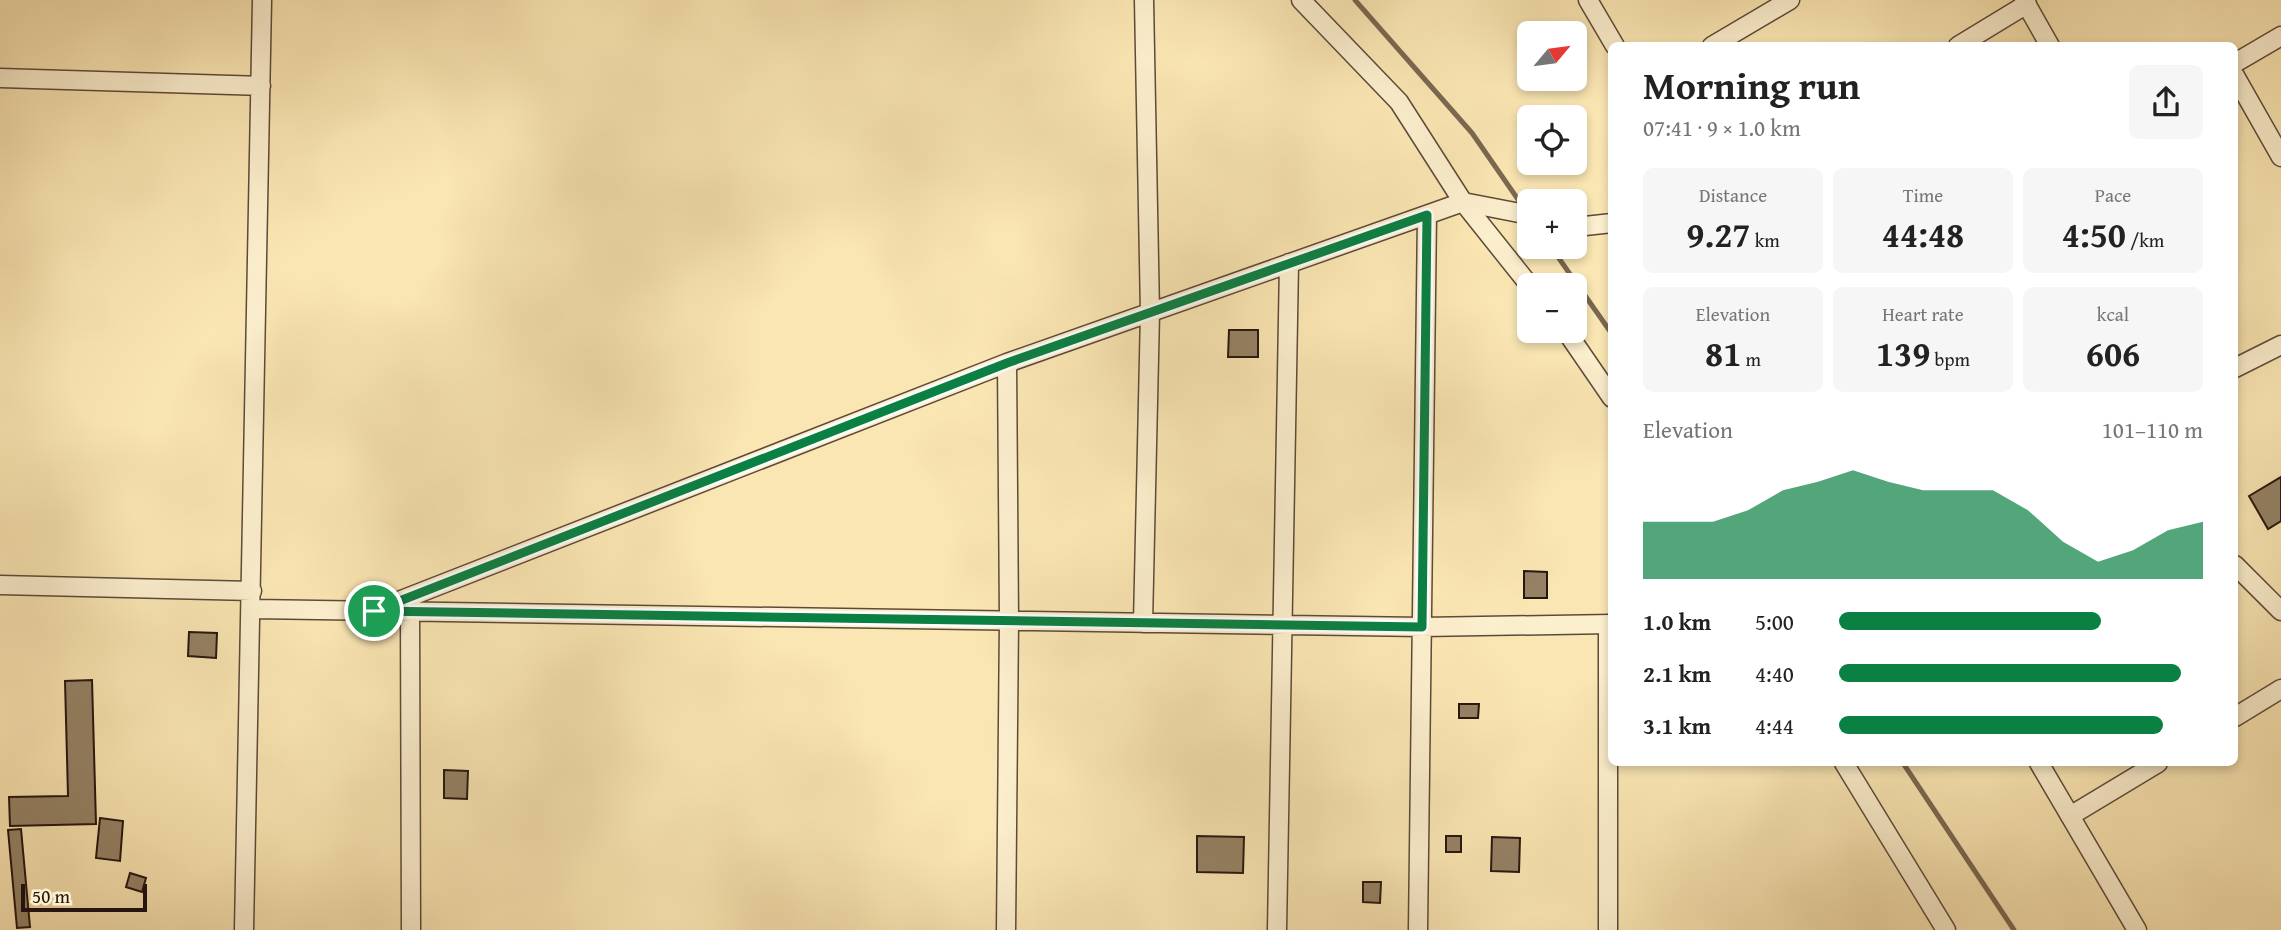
<!DOCTYPE html>
<meta charset="utf-8">
<style>
:root{--surface:#fff;--page:#f6f6f6;--text:#222;--muted:#767676;--accent:#0b8043}
body{margin:0;font-family:"Gentium Book Plus",serif;background:var(--page);color:var(--text);height:100vh;display:flex;flex-direction:column;font-size:26px;white-space:nowrap}
*{box-sizing:border-box;margin:0}
p{font-size:23px;color:var(--muted)}
.icon{flex:none;width:38px;height:38px;fill:none;stroke:currentColor;stroke-width:2;stroke-linecap:round;stroke-linejoin:round}
.map{position:relative;flex:1;overflow:hidden}
.panel{position:absolute;left:1608px;top:42px;width:630px;height:724px;display:flex;flex-direction:column;background:var(--surface);border-radius:10px;box-shadow:0 4px 10px #0003}
.panel>*{flex:none}
.needle{width:46px;rotate:61deg}
.controls{position:absolute;left:1517px;top:21px;display:grid;gap:14px}
.controls a{display:grid;place-items:center;width:70px;height:70px;border-radius:10px;background:var(--surface);box-shadow:0 4px 10px #0003;font-size:35px}
.scale{position:absolute;left:21px;bottom:18px;width:126px;box-sizing:border-box;padding-left:7px;border:4px solid #271610;border-top:0;font-size:19px;line-height:24px;white-space:nowrap;color:#271610;-webkit-text-stroke:5px #fcefce;paint-order:stroke}
.pin{position:absolute;display:grid;place-items:center;width:60px;height:60px;color:#fff;margin:-30px;border:4px solid #fff;border-radius:50%;box-shadow:0 2px 7px #0007}
.round{display:grid;place-items:center;flex:none;width:74px;height:74px;border-radius:10px;background:var(--page)}
.overview{display:flex;align-items:center;justify-content:space-between;height:119px;padding:0 35px}
h1{font-size:38px;font-weight:700;line-height:52px}
.stats{display:grid;grid-template-columns:repeat(3,1fr);gap:10px;height:119px;padding:7px 35px}
.stats div{display:grid;align-content:center;border-radius:10px;background:var(--page);text-align:center}
.stats b{font-size:35px;font-weight:700}
.stats small{font-size:19px;font-weight:400}
.stats p{font-size:19px}
.chart{height:196px;padding:14px 35px}
.chart p{display:flex;justify-content:space-between}
.chart svg{width:100%;height:126px;margin-top:7px;fill:var(--accent);opacity:.7}
ul{padding:0 35px;list-style:none;font-size:23px}
li{display:grid;grid-template-columns:112px 84px 1fr;align-items:center;height:52px}
li i{height:18px;border-radius:9px;background:var(--accent)}
.map>svg:first-child{display:block}
.lines{fill:none;stroke-linecap:round;stroke-linejoin:round}
.stream{stroke:#7a6851;stroke-width:5}
.building{fill:#958265;stroke:#271610;stroke-width:2}
.minor-casing{stroke:#5c4a39;stroke-width:21}
.minor{stroke:#fcefce;stroke-width:18}
.route-casing{stroke:#fff;stroke-width:14}
.route{stroke:#0b8043;stroke-width:9}
</style>
<div class="map">
<svg width="2281" height="930" viewBox="0 0 2281 930">
<rect width="100%" height="100%" fill="#fae6b3"/>
<filter id="stains"><feTurbulence type="fractalNoise" baseFrequency=".00286" numOctaves="4"/><feColorMatrix values="0 0 0 0 .2 0 0 0 0 .09 0 0 0 0 .02 0 0 0 .5 -.17"/></filter>
<radialGradient id="worn" r=".72"><stop offset=".6" stop-color="#630" stop-opacity="0"/><stop offset="1" stop-color="#630" stop-opacity=".3"/></radialGradient>
<g class="lines">
<path class="stream" d="M1355,0L1472,133L1524,208
M1551,247L1612,334
M1903,763L2014,930"/>
</g>
<path class="building" d="M1229,330H1258V357H1228Z
M2281,477V521L2268,529L2249,496Z
M1524,571L1547,572V598H1524Z
M189,632L217,633L216,658L188,656Z
M92,680L96,824L10,826L9,797L68,796L65,681Z
M1459,704H1479L1478,718H1459Z
M444,770L468,771L467,799L444,798Z
M100,818L123,821L120,861L96,858Z
M21,829L30,927L17,928L8,830Z
M1197,836L1244,837L1243,873L1197,872Z
M1446,836H1461V852H1446Z
M1492,837L1520,838L1519,872L1491,871Z
M130,873L146,878L142,892L126,887Z
M1363,882H1381L1380,903L1363,902Z"/>
<g class="lines">
<g class="minor-casing">
<path id="minor" d="M1301,0L1399,102L1463,202L1530,286
M1588,0L1615,46
M2024,0L2050,46
M1712,46L1790,0
M1958,46L2027,4
M2235,63L2281,36
M2235,76L2281,157
M0,78L261,86
M1575,224L1585,226L1612,223
M1566,331L1612,398
M2235,368L2281,345
M2235,565L2281,611
M0,585L252,591
M386,606L1007,363L1463,202L1530,215
M252,609L1422,627L1612,624
M410,611L411,930
M1143,623L1150,313L1144,0
M1608,624V930
M2235,717L2281,689
M1844,763L1946,930
M2039,763L2137,930
M2070,816L2158,763
M244,930L262,0
M1006,930L1009,620L1007,363
M1277,930L1289,263
M1418,930L1427,215"/>
</g>
<use href="#minor" class="minor"/>
</g>
<g class="lines">
<g class="route-casing">
<path id="route" d="M1427,215L1422,627L374,611L1007,363Z"/>
</g>
<use href="#route" class="route"/>
</g>
<rect width="100%" height="100%" filter="url(#stains)"/>
<rect width="100%" height="100%" fill="url(#worn)"/>
</svg>
<div class="controls">
<a><svg class="needle" viewBox="-14 -14 28 28"><path d="M0-13l5 13h-10z" fill="#e53935"/><path d="M0 13l5-13h-10z" fill="#767676"/></svg></a>
<a><svg class="icon" aria-label="locate" viewBox="0 0 24 24"><circle cx="12" cy="12" r="6"/><path d="M12 2v4M12 18v4M2 12h4M18 12h4"/></svg></a>
<a>+</a>
<a>−</a>
</div>
<div class="scale">50 m</div>
<div class="pin" style="left:374px;top:611px;background:#1e9e55"><svg class="icon" aria-label="arrive" viewBox="0 0 24 24"><path d="M6 21V4h12l-3 4 3 4H6"/></svg></div>
<section class="panel">
<div class="overview"><div><h1>Morning run</h1><p>07:41 · 9 × 1.0 km</p></div><a class="round"><svg class="icon" aria-label="share" viewBox="0 0 24 24"><path d="M12 15V3M7 8l5-5 5 5M5 13v7h14v-7"/></svg></a></div>
<div class="stats">
<div><p>Distance</p><b>9.27<small> km</small></b></div>
<div><p>Time</p><b>44:48</b></div>
<div><p>Pace</p><b>4:50<small> /km</small></b></div>
</div>
<div class="stats">
<div><p>Elevation</p><b>81<small> m</small></b></div>
<div><p>Heart rate</p><b>139<small> bpm</small></b></div>
<div><p>kcal</p><b>606</b></div>
</div>
<div class="chart"><p><span>Elevation</span>101–110 m</p>
<svg viewBox="0 0 160 44" preserveAspectRatio="none"><path d="M0 44V24L10 24L20 24L30 20L40 13L50 10L60 6L70 10L80 13L90 13L100 13L110 20L120 31L130 38L140 34L150 27L160 24V44z"/></svg>
</div>
<ul>
<li><b>1.0 km</b>5:00<i style="width:72%"></i></li>
<li><b>2.1 km</b>4:40<i style="width:94%"></i></li>
<li><b>3.1 km</b>4:44<i style="width:89%"></i></li>
</ul>
</section>
</div>
